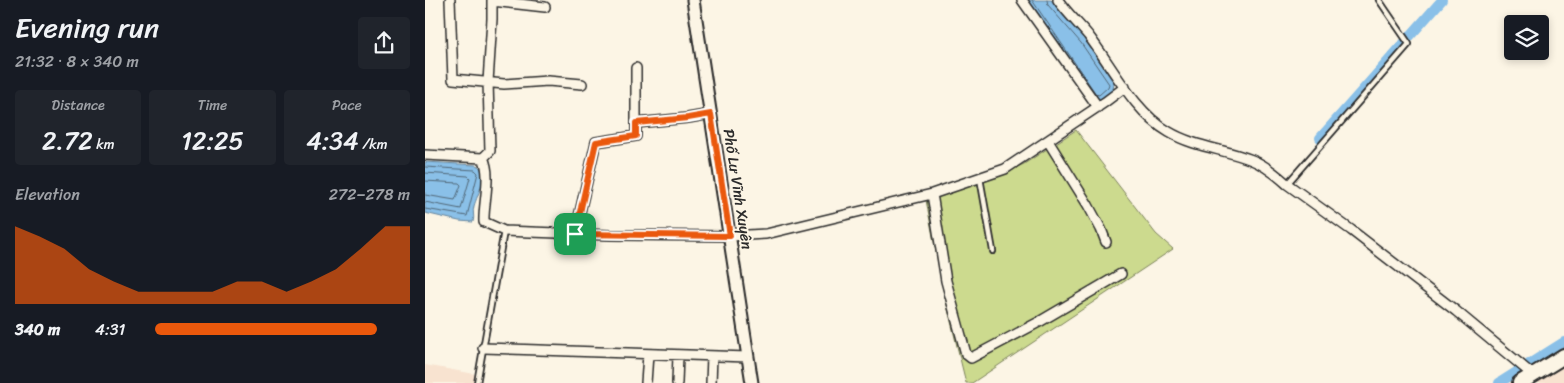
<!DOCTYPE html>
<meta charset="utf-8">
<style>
:root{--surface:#171b24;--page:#20242c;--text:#f1f3f6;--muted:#9ea1a6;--accent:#ea580c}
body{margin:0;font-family:Sriracha,sans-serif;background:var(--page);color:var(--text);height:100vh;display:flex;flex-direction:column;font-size:19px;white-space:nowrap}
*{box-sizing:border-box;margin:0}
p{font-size:16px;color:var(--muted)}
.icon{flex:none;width:28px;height:28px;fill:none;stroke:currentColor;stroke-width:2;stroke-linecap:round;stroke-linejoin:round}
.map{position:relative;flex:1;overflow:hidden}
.panel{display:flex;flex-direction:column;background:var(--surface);width:425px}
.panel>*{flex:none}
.buttons{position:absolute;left:1079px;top:15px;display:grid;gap:10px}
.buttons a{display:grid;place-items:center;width:45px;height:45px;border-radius:5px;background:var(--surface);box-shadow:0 2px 8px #0003;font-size:25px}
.pin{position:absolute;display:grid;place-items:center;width:42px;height:42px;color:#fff;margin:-21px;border-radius:10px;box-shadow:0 2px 8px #0006}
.round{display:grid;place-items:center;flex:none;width:52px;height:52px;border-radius:5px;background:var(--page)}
.overview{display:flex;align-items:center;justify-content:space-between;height:85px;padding:0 15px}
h1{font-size:28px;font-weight:600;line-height:38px}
.stats{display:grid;grid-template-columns:repeat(3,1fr);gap:8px;height:85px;padding:5px 15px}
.stats div{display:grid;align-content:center;border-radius:5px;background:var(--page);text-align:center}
.stats b{font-size:25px;font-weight:600}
.stats small{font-size:14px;font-weight:400}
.stats p{font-size:14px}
.chart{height:140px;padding:10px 15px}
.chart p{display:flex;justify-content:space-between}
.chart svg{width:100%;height:90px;margin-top:5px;fill:var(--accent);opacity:.7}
ul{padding:0 15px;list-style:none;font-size:16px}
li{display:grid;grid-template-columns:80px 60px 1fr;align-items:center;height:38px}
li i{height:12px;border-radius:6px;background:var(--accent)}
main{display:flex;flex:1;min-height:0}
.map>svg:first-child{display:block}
.built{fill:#f8e3d0}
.green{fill:#ccda8e;stroke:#7c825c}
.water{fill:#8ac0e8;stroke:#64849c}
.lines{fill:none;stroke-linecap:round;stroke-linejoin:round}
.shore{stroke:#516777;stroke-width:1}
.canal{stroke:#8ac0e8;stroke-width:10}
.service-casing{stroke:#2b2b2b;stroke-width:8}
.minor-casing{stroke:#2b2b2b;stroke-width:12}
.tertiary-casing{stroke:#2b2b2b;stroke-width:15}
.primary-casing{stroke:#2b2b2b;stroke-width:18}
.service{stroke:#fcf5e5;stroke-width:4.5}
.minor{stroke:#fcf5e5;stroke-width:9}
.tertiary{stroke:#fcf5e5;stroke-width:11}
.primary{stroke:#fcf5e5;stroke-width:14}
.route-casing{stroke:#fff;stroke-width:10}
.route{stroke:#ea580c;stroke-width:6}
.labels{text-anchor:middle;stroke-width:4;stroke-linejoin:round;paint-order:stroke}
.street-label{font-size:15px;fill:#2b2b2b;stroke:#fcf5e5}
</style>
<main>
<section class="panel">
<div class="overview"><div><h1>Evening run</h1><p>21:32 · 8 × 340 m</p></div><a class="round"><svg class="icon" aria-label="share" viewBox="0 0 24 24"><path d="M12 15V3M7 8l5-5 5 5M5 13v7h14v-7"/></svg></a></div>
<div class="stats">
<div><p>Distance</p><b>2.72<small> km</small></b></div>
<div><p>Time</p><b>12:25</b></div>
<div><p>Pace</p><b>4:34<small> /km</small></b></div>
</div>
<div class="chart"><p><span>Elevation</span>272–278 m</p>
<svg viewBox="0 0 160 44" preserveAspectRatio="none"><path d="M0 44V6L10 11L20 17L30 27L40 33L50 38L60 38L70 38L80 38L90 33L100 33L110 38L120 33L130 27L140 17L150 6L160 6V44z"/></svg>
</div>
<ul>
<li><b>340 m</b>4:31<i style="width:87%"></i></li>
</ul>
</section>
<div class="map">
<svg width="1139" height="383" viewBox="0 0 1139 383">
<rect width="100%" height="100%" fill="#fcf5e5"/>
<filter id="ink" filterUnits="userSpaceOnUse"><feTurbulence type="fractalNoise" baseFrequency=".02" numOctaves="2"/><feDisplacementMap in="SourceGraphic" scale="10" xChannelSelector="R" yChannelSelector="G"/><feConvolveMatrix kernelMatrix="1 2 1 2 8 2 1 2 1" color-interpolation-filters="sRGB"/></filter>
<g filter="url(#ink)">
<path class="built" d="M1139,338V383H1069Z
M0,365L50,374L49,383H0Z"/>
<path class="green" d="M651,130L731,234L748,249L547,383H541L518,289L501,200L574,175L599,164Z"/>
<path class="water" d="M601,0H626L660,40L689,83L688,90L674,101Z
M0,162L51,165C66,171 52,195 49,206C47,212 50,216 48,222L34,221L0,213Z"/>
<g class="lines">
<path class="shore" d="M607,0L671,94L674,95L683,87L684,84L656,43L623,5L622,0
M0,167L50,170L53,173L42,216L0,209
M0,173L43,176L45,178L36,209L0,202
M0,181L34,183L36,185L30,200L0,195"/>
<path class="canal" d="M895,138L1017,0
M1074,383L1139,342"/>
<g class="service-casing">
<path id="service" d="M555,178L568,251
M862,184L984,44L954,0
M52,383L79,231"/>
</g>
<g class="minor-casing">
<path id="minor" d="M25,0L28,79L79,84L123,81L157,84
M597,0L673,107
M633,0C642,13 653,23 663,35C687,66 709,112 744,132C769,147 800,149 827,160C840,165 852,175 862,184L926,230L1031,311L1108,375
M67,1L120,7
M211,123L263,118L286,114
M623,141L663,205L676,229L681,242
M0,155L58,158C67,174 58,204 59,222L79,231L185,235L305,236L341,234L507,194L580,169L680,102L700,87
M58,158L65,151L63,82L67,19V0
M507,194L521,281L541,354L546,358L614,322L696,274
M150,234L171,142L211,136V68
M58,348L323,357
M221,383L223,354
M252,383L253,355
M286,383L287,356"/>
</g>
<g class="tertiary-casing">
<path id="tertiary" d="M268,0L327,383"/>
</g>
<g class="primary-casing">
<path id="primary" d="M1095,383L1139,356"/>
</g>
<use href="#service" class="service"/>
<use href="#minor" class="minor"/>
<use href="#tertiary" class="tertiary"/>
<use href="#primary" class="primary"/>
</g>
</g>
<g class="lines" filter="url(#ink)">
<g class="route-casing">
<path id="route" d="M286,114L305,236L150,234L171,142L211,136V123L263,118Z"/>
</g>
<use href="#route" class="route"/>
</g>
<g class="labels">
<g class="street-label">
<text transform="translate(313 189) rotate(81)" y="5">Phố Lư Vĩnh Xuyên</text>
</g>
</g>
</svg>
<div class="buttons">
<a><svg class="icon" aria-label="layers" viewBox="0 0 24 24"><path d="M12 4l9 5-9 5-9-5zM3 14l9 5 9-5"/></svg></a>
</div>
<div class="pin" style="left:150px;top:234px;background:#1e9e55"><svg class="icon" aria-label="arrive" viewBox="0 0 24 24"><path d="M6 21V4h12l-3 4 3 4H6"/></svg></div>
</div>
</main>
